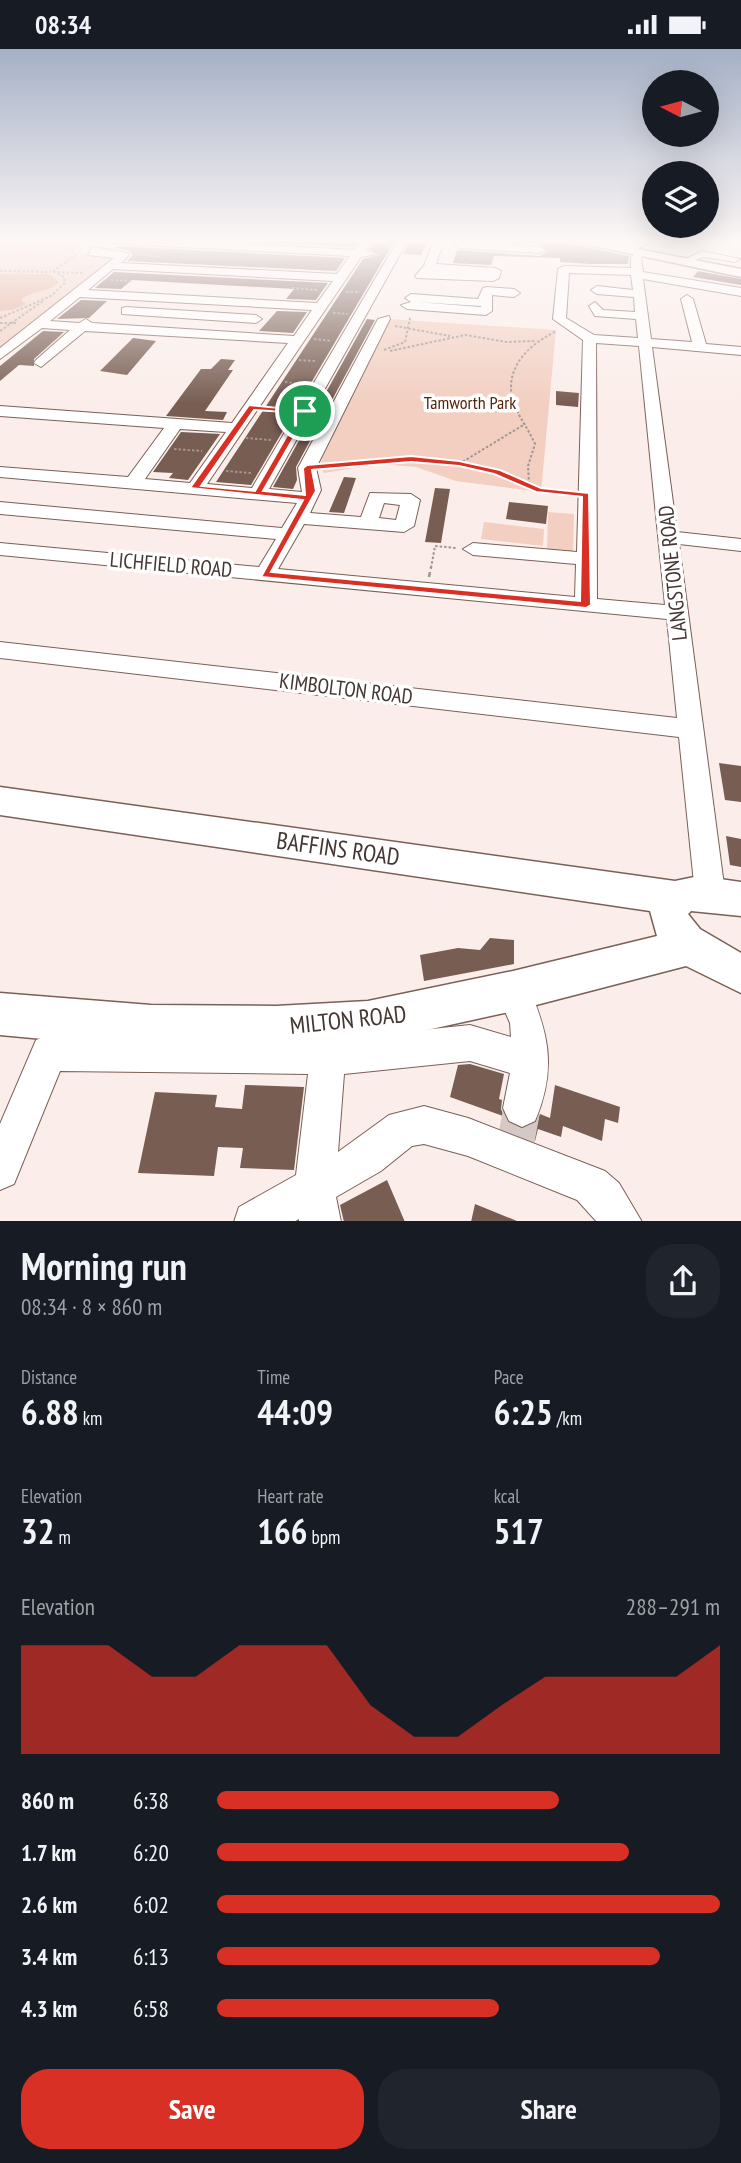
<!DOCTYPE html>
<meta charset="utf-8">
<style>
:root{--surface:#171b24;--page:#20242c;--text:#f1f3f6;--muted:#9ea1a6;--accent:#d93025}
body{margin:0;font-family:"PT Sans Narrow",sans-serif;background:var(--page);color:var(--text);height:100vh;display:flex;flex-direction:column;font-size:26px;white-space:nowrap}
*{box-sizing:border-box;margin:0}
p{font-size:23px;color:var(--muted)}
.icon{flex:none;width:38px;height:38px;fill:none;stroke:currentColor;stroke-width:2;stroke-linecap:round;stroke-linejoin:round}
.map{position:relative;height:1172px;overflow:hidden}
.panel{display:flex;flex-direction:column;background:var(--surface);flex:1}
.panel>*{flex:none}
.needle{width:46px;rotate:276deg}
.fabs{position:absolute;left:642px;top:21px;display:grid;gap:14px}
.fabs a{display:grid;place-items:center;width:77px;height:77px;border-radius:50%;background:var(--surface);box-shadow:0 7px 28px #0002;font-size:35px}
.pin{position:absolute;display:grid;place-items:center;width:60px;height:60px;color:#fff;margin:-30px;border:4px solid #fff;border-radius:50%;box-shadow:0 2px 7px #0007}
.round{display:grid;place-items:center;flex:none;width:74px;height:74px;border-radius:28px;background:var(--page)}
.headline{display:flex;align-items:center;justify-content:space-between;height:119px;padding:0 21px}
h1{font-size:38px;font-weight:700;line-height:52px}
.figures{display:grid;grid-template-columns:repeat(3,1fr);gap:10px;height:119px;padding:7px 21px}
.figures div{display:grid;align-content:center}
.figures b{font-size:35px;font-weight:700}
.figures small{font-size:19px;font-weight:400}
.figures p{font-size:19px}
.chart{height:196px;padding:14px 21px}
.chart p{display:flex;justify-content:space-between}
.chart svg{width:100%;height:126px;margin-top:7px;fill:var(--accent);opacity:.7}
.action{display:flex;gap:14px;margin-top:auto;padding:14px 21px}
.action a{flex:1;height:80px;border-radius:28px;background:var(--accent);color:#fff;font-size:28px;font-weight:700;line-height:80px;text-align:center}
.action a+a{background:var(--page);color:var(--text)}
ul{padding:0 21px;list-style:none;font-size:23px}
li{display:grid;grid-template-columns:112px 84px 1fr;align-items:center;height:52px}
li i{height:18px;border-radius:9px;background:var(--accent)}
.status{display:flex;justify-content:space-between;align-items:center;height:49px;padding:0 35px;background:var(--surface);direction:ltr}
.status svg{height:19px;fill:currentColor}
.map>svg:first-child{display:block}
.green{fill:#f2cfc1}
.water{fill:#e1aa94}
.building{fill:#775d52}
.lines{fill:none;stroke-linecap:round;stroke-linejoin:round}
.minor-tunnel{stroke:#d6c9c5;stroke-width:37;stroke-dasharray:37 18;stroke-linecap:butt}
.minor-casing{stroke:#7a6055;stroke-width:2}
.major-casing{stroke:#7a6055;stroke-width:3}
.path-far1{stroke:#a29591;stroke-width:2;stroke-dasharray:2.5 2;stroke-linecap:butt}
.path{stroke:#a29591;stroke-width:2.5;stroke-dasharray:5 3.5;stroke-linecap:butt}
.minor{fill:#fff;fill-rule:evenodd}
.major{fill:#fff;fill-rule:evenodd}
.route{fill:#d93025;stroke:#fff;stroke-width:2;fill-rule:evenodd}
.labels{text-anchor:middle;stroke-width:7;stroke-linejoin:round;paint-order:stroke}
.far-park-label{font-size:18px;fill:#55230d;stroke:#fff}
.street-label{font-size:21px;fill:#443733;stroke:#fff}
.near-street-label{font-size:24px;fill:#443733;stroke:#fff}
</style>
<div class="status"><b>08:34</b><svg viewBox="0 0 49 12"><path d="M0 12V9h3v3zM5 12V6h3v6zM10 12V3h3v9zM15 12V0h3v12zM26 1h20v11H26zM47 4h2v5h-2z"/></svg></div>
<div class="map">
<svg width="741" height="1173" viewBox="0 0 741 1173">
<rect width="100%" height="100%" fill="#fbeeea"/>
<path class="green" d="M0,191L86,195L80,204L117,207L0,300Z
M390,270L556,281L541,443L456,432L416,418L379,415L324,424L320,417L323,408Z
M548,463L574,465L573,506L547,503Z
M484,473L544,480L543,497L481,490Z"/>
<path class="water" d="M0,225H50L59,233C51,244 32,240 21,251L26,255L12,261L0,262Z"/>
<path class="building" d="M272,191H359L354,198L269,194Z
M374,191H395L251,436L216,433L363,210L379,206L369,200Z
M410,191H425L424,194H427L421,206L403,205Z
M489,191H552L629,207L628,215H590L560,213V209L494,207L491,216L453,214L457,201L540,207L547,202L540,195Z
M117,197L345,209L336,222L127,212L133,206L128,201L114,199Z
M698,222L741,230V236L693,228Z
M114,223L328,234L316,251L286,250L294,240L132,231L121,240L95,239Z
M81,251L107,252L89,269L57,270Z
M277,262L307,263L293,284L259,282Z
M367,270L375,271L296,418L297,431L293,440L273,438Z
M43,282L64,283L34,310V317L19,316L0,332V317Z
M133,289L156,292L127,326L100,322Z
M221,310L235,311L228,321H233L205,362L227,363L223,371L166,367L201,320H211Z
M556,342L579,344L578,358L556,356Z
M181,383L220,385L188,431L169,429L173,424L153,423Z
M344,428L356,429L344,464L329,463Z
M435,439L450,440L441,494L425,493Z
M509,453L548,457L546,475L506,470Z
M719,714L741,717V753L725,751Z
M726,787L741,790V818L730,816Z
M490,889L514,891V915L424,932L420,906L458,899L480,901Z
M470,1015L504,1025L499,1050L502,1051L501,1060L507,1073L521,1080L536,1074L540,1065L550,1069L555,1036L620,1058L618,1074L605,1070L602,1092L563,1077L561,1088L538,1080L535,1092L500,1079L503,1067L450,1048L458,1016Z
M245,1036L304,1038L294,1121L240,1119L243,1099L218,1098L214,1127L138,1124L155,1043L217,1046L215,1058L242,1060Z
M387,1131L405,1173H344L340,1156Z
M475,1155L517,1172V1173H471Z"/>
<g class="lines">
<path class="minor-tunnel" d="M515,1097L522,1059"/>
<g class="minor-casing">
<path id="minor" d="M102,191H168L355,201L362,191H372L365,201L377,205L361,208L207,435L252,439L398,191H408L269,440L302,443L298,419L378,270L389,267L390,270L316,419L321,441L310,464L361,468L370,444L411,445L420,451L414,477L404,483L304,475L278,520L575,548L576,515L473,506L463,500L473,494L577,503L583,291L553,270L558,220L564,217L631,219V208L639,202L644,205L641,209L643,223L741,239V247L643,230L651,290L692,293L681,250L687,246L693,250L706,295L741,298V306L652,298L677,483L741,490V502L679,495L725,844L721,854L710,858L699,854L695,844L679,688L0,609V593L677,669L667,570L0,506V494L259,518L276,490L0,465V453L282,479L297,454L0,428V418L128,428L164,379L0,367V357L232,374L288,294L85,282L41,318L34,314L36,311L70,281L42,279L0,310V299L114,209L88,206L92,198L128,204L129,206L121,214L337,225L350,207L107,194ZM113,220L333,232L317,254L88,241ZM569,224L631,226L633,241L597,237L591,241L597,245L634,248L635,263L603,261L595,253L589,257L595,267L636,270L638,289L594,286L566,269ZM80,248L312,261L294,287L92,274L86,270L79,274L50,272ZM596,294L639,297L665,556L597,550ZM180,380L226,383L190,434L145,430ZM384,454L400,456L396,471L379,469Z
M434,191H444L436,215L495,219L501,222L499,229L493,232L417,229L415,227L424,217ZM431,222H432L488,225Z
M456,191L540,198L545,201L540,204L459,199L454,196Z
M606,191L651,193L635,201Z
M702,202L740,210L735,213L703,208L691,213L686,210Z
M487,238L514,240L520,244L514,248L492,246V262L486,266L407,260L401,256L411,253L405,249L411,245L478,250L483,239ZM416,253L481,257V258Z
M126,258L256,266L262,270L256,274L122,265V259Z
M513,925L525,930C548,981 558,1018 535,1072L522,1078L509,1072L503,1059L510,1024L470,1012L344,1025L338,1103L389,1066L424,1057L468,1069L605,1122L619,1134L642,1173H597L577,1151L468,1107L424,1095L412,1097L381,1122L336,1148L341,1173H299V1170L294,1173H234L239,1158L296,1126L308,1025L60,1022L14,1135L0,1141V1075L36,991L49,986L313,989L316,981L329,976L342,981L345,989L470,976L511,988L510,974L496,942L501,930Z"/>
</g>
<g class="major-casing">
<path id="major" d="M566,191H592L741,220V228Z
M0,738L675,832L699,827L741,833V867L691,862L688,865L700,880L741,904V944L686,917L513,962L368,994L276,1001L151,1000L0,986V944L151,956L276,957L368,952L513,922L657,887L650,862L0,766Z"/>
</g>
<path class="path-far1" d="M6,191L70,200L76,206L52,223L83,224
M136,205L160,208
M0,222L51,223
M111,231L133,232
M292,239L317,241
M346,243H360
M333,264L348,265
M0,269L51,247L65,234L64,228L58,225
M0,274H18
M395,277L450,287
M0,282L43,252
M314,290L332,292
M384,301L405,293L410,269
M390,302L465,286L507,293L536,292
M299,311L317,312
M285,333L303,335
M267,359L288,361
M246,389L271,391
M174,400L202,402
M459,415L525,375
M325,416L435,411L496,423L539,441L572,445
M226,422L251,424
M529,435L528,417L535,395C529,381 520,370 514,355C502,321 528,295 557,282
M431,519L435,497L456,499"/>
<path class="path" d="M429,528L431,518"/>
<use href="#minor" class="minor"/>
<use href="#major" class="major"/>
</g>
<linearGradient id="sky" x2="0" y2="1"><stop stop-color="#a5b0c6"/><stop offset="0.54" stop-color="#fdf7f6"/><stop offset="1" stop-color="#fdf7f6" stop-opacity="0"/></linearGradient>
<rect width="741" height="355" fill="url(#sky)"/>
<path class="route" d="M249,356L309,362L263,442L305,446L303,419L307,416L411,407L459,412L500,421L541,439L589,444L591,556L586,559L261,528L303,451L190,439ZM254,361L300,364L255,442L201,437ZM411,413L459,417L494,425L536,443L582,448L580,552L271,523L316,442L312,421Z"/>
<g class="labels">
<g class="far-park-label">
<text x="470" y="360">Tamworth Park</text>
</g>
<g class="street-label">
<text transform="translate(171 516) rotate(5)" y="7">LICHFIELD ROAD</text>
<text transform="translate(673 524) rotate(-96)" y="7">LANGSTONE ROAD</text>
<text transform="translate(346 640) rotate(7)" y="7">KIMBOLTON ROAD</text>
</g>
<g class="near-street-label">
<text transform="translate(338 800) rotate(8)" y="8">BAFFINS ROAD</text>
<text transform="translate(348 971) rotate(-6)" y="8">MILTON ROAD</text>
</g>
</g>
</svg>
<div class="fabs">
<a><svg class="needle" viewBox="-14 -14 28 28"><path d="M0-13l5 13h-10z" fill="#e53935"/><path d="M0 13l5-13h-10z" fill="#9ea1a6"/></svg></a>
<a><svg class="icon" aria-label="layers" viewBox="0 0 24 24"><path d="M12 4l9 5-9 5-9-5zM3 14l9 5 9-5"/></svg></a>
</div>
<div class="pin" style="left:305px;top:362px;background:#1e9e55"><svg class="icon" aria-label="arrive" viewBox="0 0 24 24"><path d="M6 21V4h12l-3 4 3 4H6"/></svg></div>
</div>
<section class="panel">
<div class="headline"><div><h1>Morning run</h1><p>08:34 · 8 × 860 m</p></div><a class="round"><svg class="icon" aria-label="share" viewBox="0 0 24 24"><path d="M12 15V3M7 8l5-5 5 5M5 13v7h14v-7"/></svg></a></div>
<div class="figures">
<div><p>Distance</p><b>6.88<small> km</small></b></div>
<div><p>Time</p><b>44:09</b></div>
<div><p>Pace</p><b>6:25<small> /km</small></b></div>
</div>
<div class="figures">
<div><p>Elevation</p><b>32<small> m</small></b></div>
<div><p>Heart rate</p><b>166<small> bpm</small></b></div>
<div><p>kcal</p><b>517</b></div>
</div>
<div class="chart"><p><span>Elevation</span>288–291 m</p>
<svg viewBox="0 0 160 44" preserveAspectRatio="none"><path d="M0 44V6L10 6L20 6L30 17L40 17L50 6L60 6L70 6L80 27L90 38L100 38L110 27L120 17L130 17L140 17L150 17L160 6V44z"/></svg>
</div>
<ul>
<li><b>860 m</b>6:38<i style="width:68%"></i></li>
<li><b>1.7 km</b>6:20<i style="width:82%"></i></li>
<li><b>2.6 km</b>6:02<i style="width:100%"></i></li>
<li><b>3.4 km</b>6:13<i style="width:88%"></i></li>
<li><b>4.3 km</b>6:58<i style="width:56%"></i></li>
</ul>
<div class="action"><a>Save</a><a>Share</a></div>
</section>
